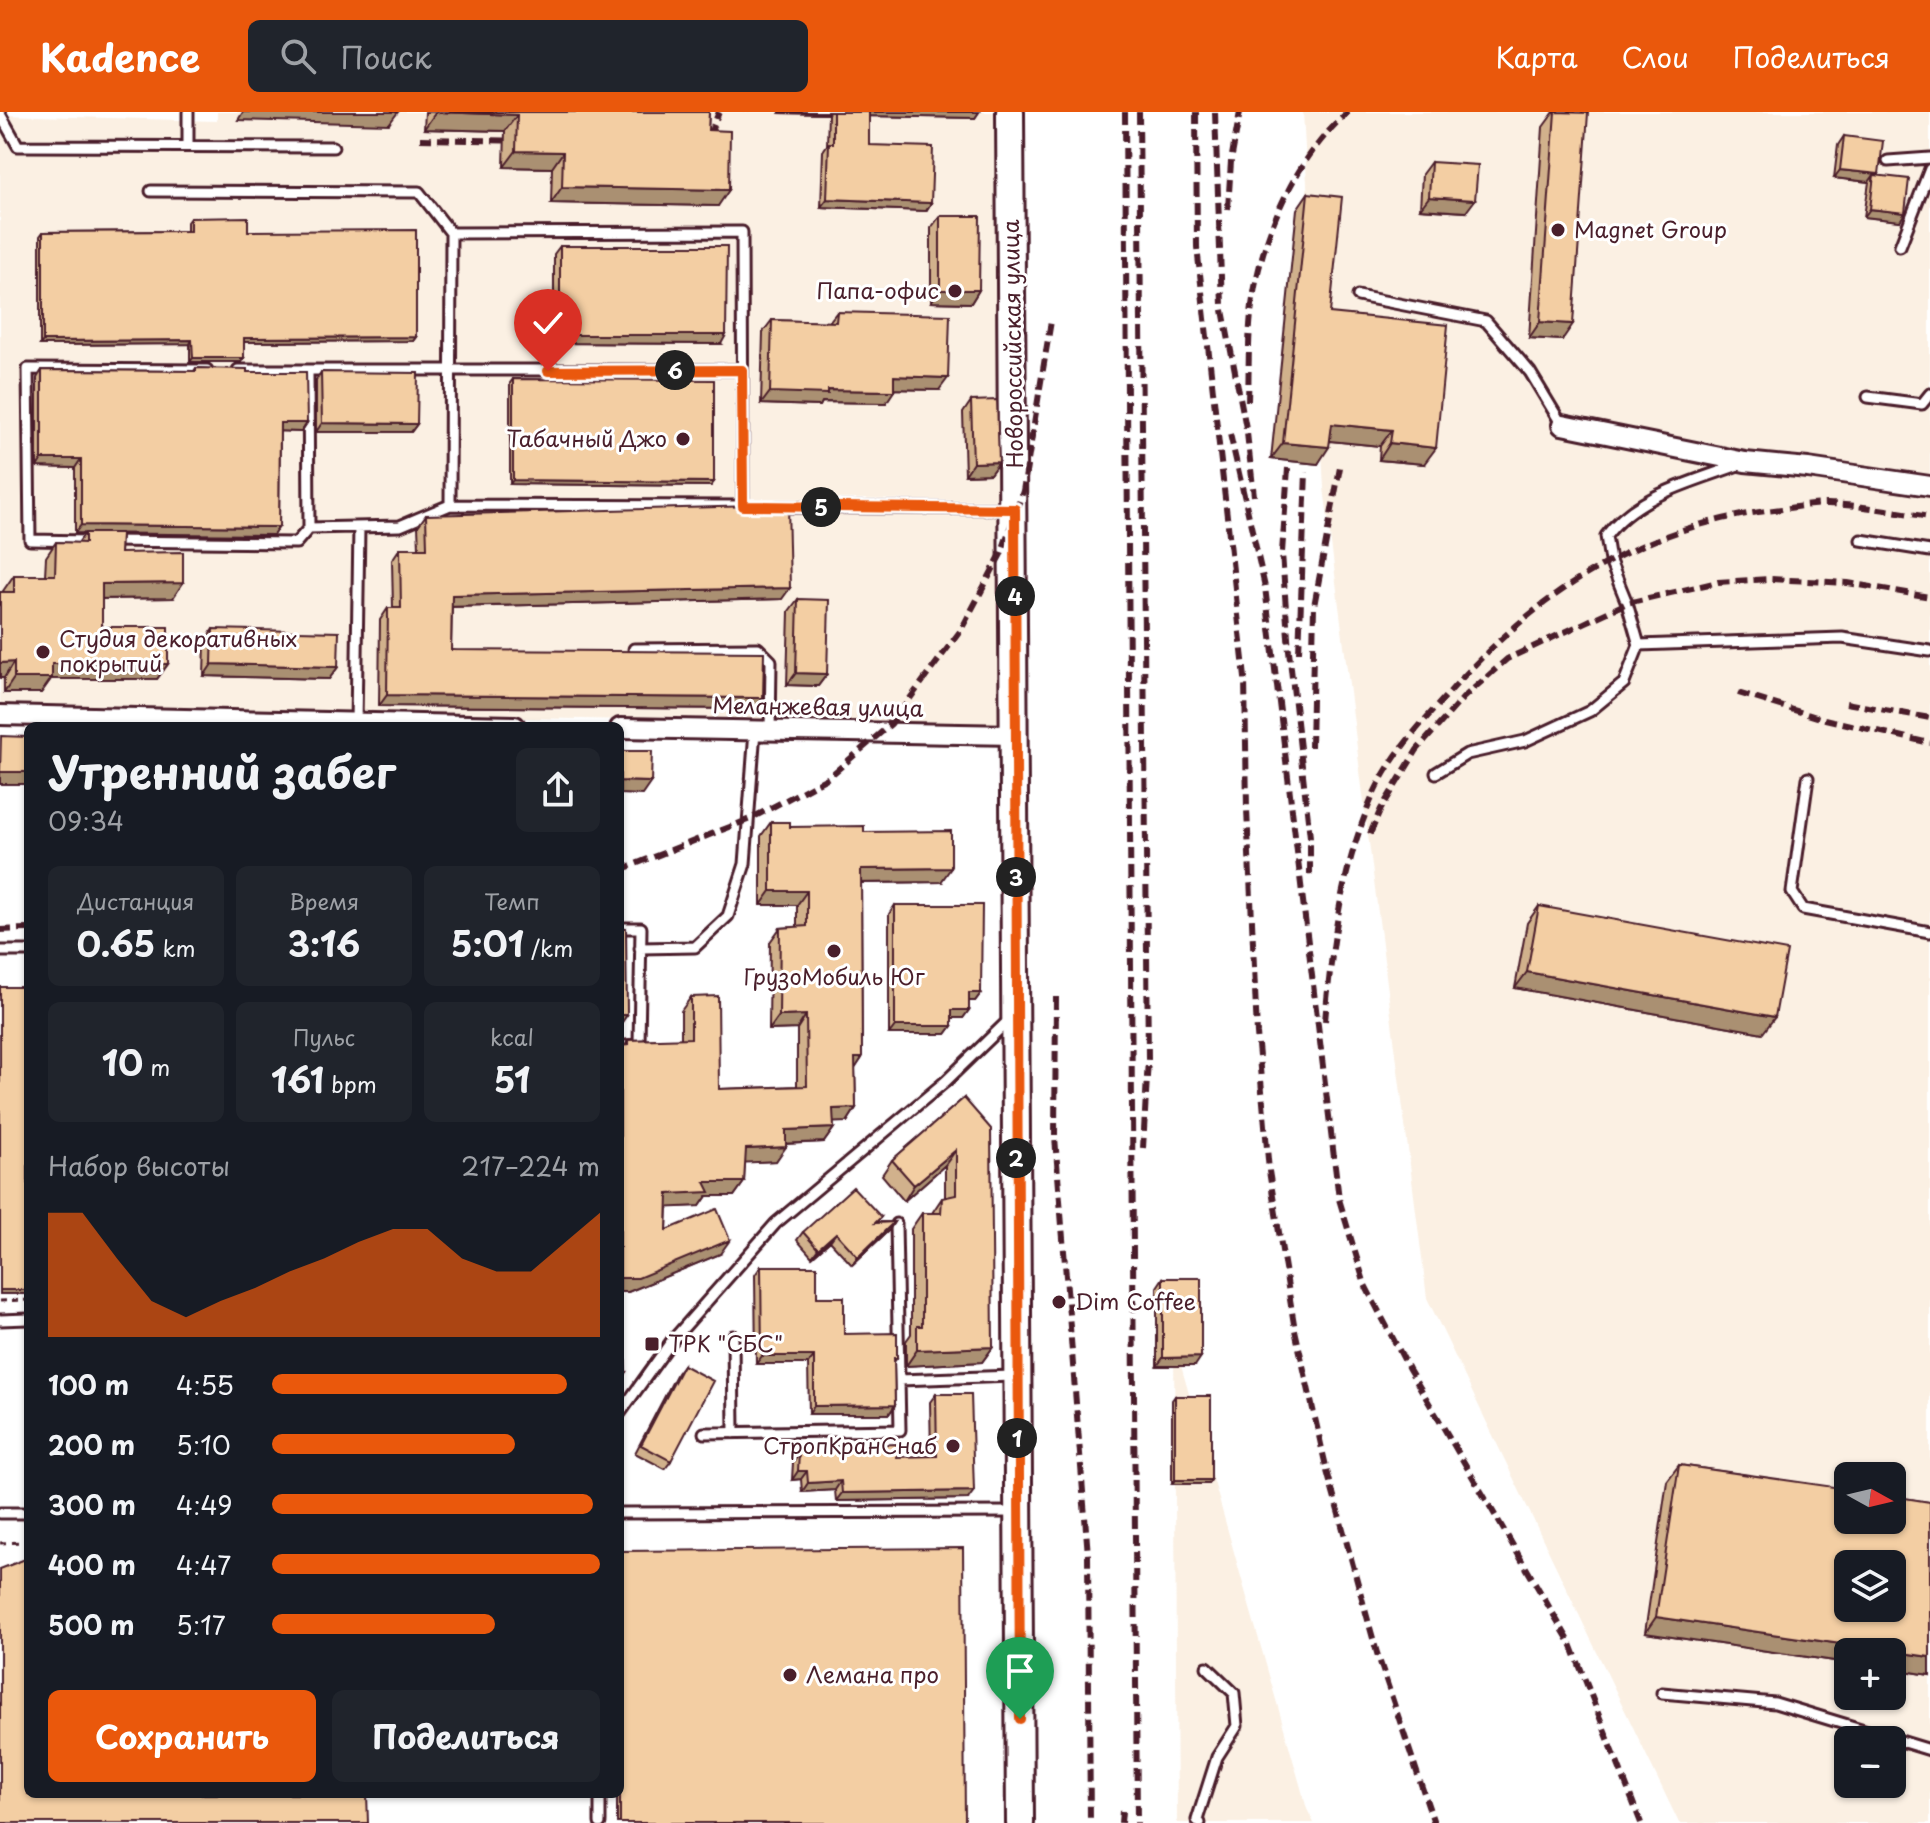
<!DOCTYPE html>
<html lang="ru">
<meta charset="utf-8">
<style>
:root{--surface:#171b24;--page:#20242c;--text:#f1f3f6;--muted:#9ea1a6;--accent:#ea580c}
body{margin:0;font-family:"Playpen Sans",sans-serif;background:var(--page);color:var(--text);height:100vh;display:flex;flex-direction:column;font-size:30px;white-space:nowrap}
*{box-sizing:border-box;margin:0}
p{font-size:26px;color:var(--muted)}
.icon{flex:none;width:44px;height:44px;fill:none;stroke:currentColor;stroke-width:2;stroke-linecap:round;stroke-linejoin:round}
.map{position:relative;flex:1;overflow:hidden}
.side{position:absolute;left:24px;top:610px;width:600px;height:1076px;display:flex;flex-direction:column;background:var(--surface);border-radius:12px;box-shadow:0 2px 6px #0004}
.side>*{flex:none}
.needle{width:52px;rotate:98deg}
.buttons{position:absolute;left:1834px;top:1350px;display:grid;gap:16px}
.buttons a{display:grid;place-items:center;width:72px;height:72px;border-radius:12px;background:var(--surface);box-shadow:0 2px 6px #0004;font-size:40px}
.pin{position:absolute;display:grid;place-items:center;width:68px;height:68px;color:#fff;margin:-82px -34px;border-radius:50% 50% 50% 0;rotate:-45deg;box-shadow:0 0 8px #0007}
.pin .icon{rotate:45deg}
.km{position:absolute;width:40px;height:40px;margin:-20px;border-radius:50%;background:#222;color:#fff;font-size:22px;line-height:40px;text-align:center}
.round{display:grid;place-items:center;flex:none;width:84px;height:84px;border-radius:12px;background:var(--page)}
.headline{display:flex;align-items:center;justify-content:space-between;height:136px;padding:0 24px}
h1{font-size:44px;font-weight:700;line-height:60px}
.figures{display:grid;grid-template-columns:repeat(3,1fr);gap:12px;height:136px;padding:8px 24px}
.figures div{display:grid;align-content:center;border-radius:12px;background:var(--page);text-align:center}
.figures b{font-size:34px;font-weight:700}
.figures small{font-size:22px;font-weight:400}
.figures p{font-size:22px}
.chart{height:224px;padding:16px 24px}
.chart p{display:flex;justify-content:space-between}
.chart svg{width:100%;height:144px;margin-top:8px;fill:var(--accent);opacity:.7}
.primary-button{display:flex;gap:16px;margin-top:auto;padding:16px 24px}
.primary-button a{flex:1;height:92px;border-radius:12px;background:var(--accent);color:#fff;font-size:32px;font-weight:700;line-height:92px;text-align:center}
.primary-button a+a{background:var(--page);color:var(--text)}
ul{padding:0 24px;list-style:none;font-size:26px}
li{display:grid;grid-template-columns:128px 96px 1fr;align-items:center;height:60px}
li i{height:20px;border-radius:10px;background:var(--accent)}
header{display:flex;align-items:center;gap:48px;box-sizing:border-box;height:112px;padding:0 40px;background:var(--accent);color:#fff}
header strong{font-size:38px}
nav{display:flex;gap:44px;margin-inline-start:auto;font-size:28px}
.search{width:560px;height:72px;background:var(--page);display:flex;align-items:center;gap:20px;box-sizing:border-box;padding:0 28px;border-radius:12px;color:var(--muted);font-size:30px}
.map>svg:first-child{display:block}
.built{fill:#fbf0e3;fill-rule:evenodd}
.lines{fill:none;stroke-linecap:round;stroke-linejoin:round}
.service-casing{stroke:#4a1f2b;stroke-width:15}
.minor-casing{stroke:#4a1f2b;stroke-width:24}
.secondary-casing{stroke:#4a1f2b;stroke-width:32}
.path{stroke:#4a1f2b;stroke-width:3;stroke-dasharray:6 6;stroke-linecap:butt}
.service{stroke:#fff;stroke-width:9}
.minor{stroke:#fff;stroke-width:18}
.secondary{stroke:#fff;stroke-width:26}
.rail{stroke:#4a1f2b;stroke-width:6;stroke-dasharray:12 6;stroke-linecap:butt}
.wall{fill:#d1b18c;stroke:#4a1f2b;stroke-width:2}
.shaded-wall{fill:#aa9072;stroke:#4a1f2b;stroke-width:2}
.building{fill:#f3cea3;stroke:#4a1f2b;stroke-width:2;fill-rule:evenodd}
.route-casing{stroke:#fff;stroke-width:16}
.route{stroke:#ea580c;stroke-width:10}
.poi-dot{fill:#4a1f2b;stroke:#fff;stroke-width:3}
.labels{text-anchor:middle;stroke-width:6;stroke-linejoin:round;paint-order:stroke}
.poi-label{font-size:22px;fill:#4a1f2b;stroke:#fff;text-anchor:start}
.street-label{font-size:22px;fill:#4a1f2b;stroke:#fff}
</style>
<header>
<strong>Kadence</strong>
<div class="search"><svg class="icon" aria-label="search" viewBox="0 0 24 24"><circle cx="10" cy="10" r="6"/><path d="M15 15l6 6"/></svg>Поиск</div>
<nav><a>Карта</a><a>Слои</a><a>Поделиться</a></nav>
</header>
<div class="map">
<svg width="1930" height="1711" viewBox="0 0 1930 1711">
<rect width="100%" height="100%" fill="#fff"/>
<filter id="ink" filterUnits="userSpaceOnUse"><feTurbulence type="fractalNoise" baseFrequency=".0125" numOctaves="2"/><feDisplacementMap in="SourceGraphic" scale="16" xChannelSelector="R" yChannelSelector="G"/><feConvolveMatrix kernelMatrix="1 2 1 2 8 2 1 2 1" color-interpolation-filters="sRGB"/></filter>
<g filter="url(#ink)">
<path class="built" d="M217,0H994L1005,615L0,596V3L217,9Z
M1303,0H1930V1711H1679L1427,1186L1324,376ZM1848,1364H1892V1408H1848ZM1848,1452H1892V1496H1848ZM1848,1540H1892V1584H1848ZM1848,1628H1892V1672H1848Z
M1174,1229L1307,1697L1314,1711H1177Z"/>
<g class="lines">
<g class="service-casing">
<path id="service" d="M0,2L18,34L333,35
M188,34V0
M1888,49L1930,46
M151,79L419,80L451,121L742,120L743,394
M451,121L450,393L746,394
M1900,134L1930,57
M1358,184L1486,209L1530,260L1562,313
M238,258H742
M308,259L309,416L400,414L450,393
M1868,285L1922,292L1930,282
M777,395L1010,397
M1861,428L1930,439
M89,429L30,428L28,257L207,258
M108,429L296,431L309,416
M1639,533L1842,526L1930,539
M634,537L758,536L771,549L770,619
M356,611L359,415
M1436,661L1467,642L1525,629L1590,599L1624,571L1639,533L1627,491L1610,449L1606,424C1636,383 1693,370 1738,353
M1808,666L1792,780L1803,797L1930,820
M620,816H641L639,932L620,935
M640,836L695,835L728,804L745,752L755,618
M0,839H28
M0,1208L28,1207
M733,1224L734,1321
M899,1268L1013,1264
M620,1301L671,1230L776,1111L946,969L1011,906
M704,1321L900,1318L896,1112
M0,1401H28
M620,1401L1017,1400
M1662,1581L1775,1591L1930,1638
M600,1682V1711
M1200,1711L1197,1708L1217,1645L1237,1614L1234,1581L1207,1555"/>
</g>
<g class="minor-casing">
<path id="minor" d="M1562,313L1745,350L1808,356L1930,374
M0,603L515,614
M620,616L1015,623"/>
</g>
<g class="secondary-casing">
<path id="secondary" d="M1010,0L1020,1711"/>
</g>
<path class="path" d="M0,1189L28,1188
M0,1431L28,1430"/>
<use href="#service" class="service"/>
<use href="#minor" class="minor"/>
<use href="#secondary" class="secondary"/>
<path class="rail" d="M1125,0L1137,1711
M1139,0L1148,947L1143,1036
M1196,0L1197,135L1245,566L1247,697L1257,922L1269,1059L1295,1218L1327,1359L1377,1541L1434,1711
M1215,0L1222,193L1247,321L1254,384
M420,27L528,29
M696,31H706L719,0
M1228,97L1231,49L1240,0
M1248,289C1249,260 1248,231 1251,202C1259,128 1292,50 1348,0
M1230,322L1265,475L1339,1087L1365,1173L1409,1257L1571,1532L1641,1711
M1288,356L1282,441L1289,539L1310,725V765
M1299,540L1306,360
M1738,581L1820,606L1930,631
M1846,591L1930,606
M1311,635L1314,494L1341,350
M1370,722L1381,697L1417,638L1463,586L1507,547L1627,491L1718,470L1771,467L1848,471L1930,485
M620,758L750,707L829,665L891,612L961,518L1001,442L1023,379L1051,209
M0,818L28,817
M1056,885L1055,1025L1088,1443L1090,1711
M1325,909C1332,832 1341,758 1372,686C1390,643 1424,609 1454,575C1542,477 1643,414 1774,398C1792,396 1810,392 1828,392C1862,393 1896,400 1930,405
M1121,1711L1122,1699"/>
</g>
<path class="wall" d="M425,0H709L708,18L718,94L551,91L552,56L504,55L505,19L424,17Z
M780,0H979L975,6L869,4V33L931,91L926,99L821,95L823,39L827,33L828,2L780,1Z
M1554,0H1575L1562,228L1529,226L1543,15Z
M1844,24L1878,63L1900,109L1864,105L1869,70L1834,66L1838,33Z
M1431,50L1466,100L1420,97L1422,62Z
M1308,81L1330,201L1424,352L1379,348L1380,334L1330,329L1318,352L1271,347L1297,97Z
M940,104L979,178L971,191L931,190V116Z
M190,106L248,119L416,225L413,229L244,230L241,250H190V232L40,233V124L43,120L187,119V110Z
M560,134L721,232L554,231V142Z
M837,200L939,278L894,277L886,291L822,290L820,294L761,292L763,220L772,208L829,210Z
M196,256L247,260L307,311L301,320L280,319L279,415L273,423L121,422L120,441L173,486L102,487V515L168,552L157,567H51L41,581H4L3,479L14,463H45L46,445L56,430L78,431L85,421H75V356L37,355V266L42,258L194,259Z
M321,260L417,312L411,320H316V268Z
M513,267L711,374L510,372V271Z
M971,289L999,350L990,362L965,363L963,301Z
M426,403L782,487L452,495L451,538L763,586L755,597L379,594L380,508L388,496H393L392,448L400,436H419L418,414Z
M798,487L827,562L818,574L787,573L789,499Z
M213,517L338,555L329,567L204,564L205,530Z
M771,710L790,715L864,720L941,770L861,771L862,946L855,956L856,996L847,1010H833L834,1016L824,1030L786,1032L776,1049L745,1050L744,1070L734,1084H707L700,1094L668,1095L667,1118L720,1142L628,1180L625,934L628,928L681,927V899L691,885L719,977L797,974V917L769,918L770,830L780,816L797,815V793H761V724Z
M895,793L981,881L975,889H969V898L963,906H952V914L946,922H889V802Z
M1539,794L1763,921L1515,876L1527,811Z
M964,986L993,1235L982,1250L906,1254V1229L911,1222V1117L922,1101H932L942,1086H945V1053L904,1089L882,1063L892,1048Z
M881,1105L877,1110H894L889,1118L852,1153L830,1129L812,1145L797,1128L803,1120Z
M761,1154L844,1222L897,1246L894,1250L895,1293L889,1302H809L808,1252H756L755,1163Z
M1163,1166L1195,1254H1157V1175Z
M683,1253L671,1349L665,1357L635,1341L677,1261Z
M936,1282L968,1387L836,1389L835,1378L802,1380L801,1367L792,1368L793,1350L799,1341H806L810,1335L897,1345L931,1344L930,1290Z
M1175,1284L1211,1368L1208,1372H1172V1288Z
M1679,1353L1930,1390V1563L1892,1557V1540H1848V1551L1645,1521L1667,1369Z
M617,1682H620L965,1711H617Z"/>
<path class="shaded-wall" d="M243,0H398L389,12L238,8Z
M436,0L517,3L505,19L424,17Z
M781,0H829L828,2L780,1Z
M866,0H979L975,6L864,4Z
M516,39L563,40L552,56L504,55Z
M1840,58L1879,62L1873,70L1874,63L1869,70L1834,66Z
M562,75L729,78L718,94L551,91Z
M1429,85L1475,88L1466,100L1420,97Z
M827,87L931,91L926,99L821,95Z
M1870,97L1905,101L1900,109L1864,105Z
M940,178H979L971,191L931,190Z
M1540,210L1573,212L1562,228L1529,226Z
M560,223H726L721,232L554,231Z
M416,225L413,229L241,230L244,226Z
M192,228L190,232L40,233L43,229Z
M193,246H244L241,250H190Z
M894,264L948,266L939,278L886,277Z
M828,278L894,279L886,291L822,290L820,294L761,292L770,280Z
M280,311H307L301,320L274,319Z
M322,311L417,312L411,320H316Z
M1332,312L1392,318L1380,334L1320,328Z
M1283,331L1329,335L1318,352L1271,347Z
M1390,331L1436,336L1424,352L1379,348Z
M42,347H81L75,356L37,355Z
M999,350L990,362L965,363L973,351Z
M513,368L714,370L711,374L510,372Z
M81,413L279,415L273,423L75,421Z
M183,471L173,486L91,487L102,472Z
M790,476L782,487L444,495L452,483Z
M14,550L4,566H0V551Z
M52,552H168L157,567H51L41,581H4L14,566Z
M212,552L338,555L329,567L204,564Z
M796,561L827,562L818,574L787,573Z
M387,583L763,586L755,597L379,594Z
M0,660H28V672H0Z
M620,669L651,670L642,683L620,682Z
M951,756L941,770L851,771L861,757Z
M771,779H807L797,793H761Z
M1527,860L1775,905L1763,921L1515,876Z
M969,881H981L975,889H963Z
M952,898H969L963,906H946Z
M620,903H627L620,913Z
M806,903L797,917L769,918L779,904Z
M895,914H952L946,922H889Z
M855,946H862L853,960Z
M856,996L847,1010L823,1011L833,997Z
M834,1016L824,1030L776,1032L786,1018Z
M786,1035L776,1049L737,1051L746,1037Z
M956,1038L945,1053L904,1089L914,1073Z
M705,1070H744L734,1084H707L700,1094L658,1096L668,1082Z
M894,1110L889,1118L852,1153L858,1145Z
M836,1121L830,1129L812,1145L818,1137Z
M730,1128L720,1142L628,1180H620V1166Z
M0,1178H28V1182H0Z
M993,1235L982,1250L906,1254L917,1238Z
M762,1244H814L808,1252H756Z
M1201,1245L1195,1254H1157L1163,1246Z
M626,1260L620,1269V1261Z
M895,1293L889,1302H809L814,1294Z
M798,1359H807L801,1367L792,1368Z
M1175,1368H1211L1208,1372H1172Z
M841,1369L835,1378L802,1380L808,1371Z
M974,1379L968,1387L836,1389L842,1381Z
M1656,1505L1930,1545V1563L1892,1557V1540H1848V1551L1645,1521Z"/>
<path class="building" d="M436,0H709L708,18L730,19L729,78L562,75L563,40L516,39L517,3Z
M833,0H869V33L933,35L931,91L827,87L829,31H833Z
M1555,0L1588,1L1573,212L1540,210Z
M1844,24L1883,29L1879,62L1840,58Z
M1431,50L1478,53L1475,88L1429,85Z
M1874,63L1909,67L1905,101L1870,97Z
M1308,81L1342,85L1330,201L1448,213L1436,336L1390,331L1392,318L1332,312L1329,335L1283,331Z
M940,104H980L979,178H940Z
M248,105V119L416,118V225L244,226V246H193L192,228L43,229V120L190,119V106Z
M560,134H727L726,223H560Z
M837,200L950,203L948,266L894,264V279L828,278V282L770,280L772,208L836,210Z
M196,256L247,257V260H306L307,311H280L279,415L81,413V347H42V258L196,259Z
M321,260L418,261L417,312L322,311Z
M513,267L714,268V370L513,368Z
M997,288L999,350L973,351L971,289Z
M788,393L790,476L452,483L451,538L764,540L763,586L387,583L388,496H401L400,436H427L426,403Z
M85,421H121L120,441L183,440V471L102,472V515H168V552H52V566H14V550L0,551V480H14V463H55L56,430L85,431Z
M798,487L829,488L827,562L796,561Z
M213,517L339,520L338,555L212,552Z
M1,624L28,625V660H0Z
M620,639H652L651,670L620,669Z
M771,710H790V715L864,714V720L951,719V756L861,757L862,946H855L856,996L833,997L834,1016L786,1018V1035L746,1037L744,1070H705L710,1080L668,1082L667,1118L717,1097L730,1128L638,1166H620V934L628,933V928L691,926V885L718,884L719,977L807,974L806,903L779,904L780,816L807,814V779H771Z
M895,793H982L981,881H969V898H952V914H895Z
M1539,794L1787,839L1775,905L1527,860Z
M620,816H626L627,903H620Z
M0,875H28V1178H0Z
M964,986L991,1017L993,1235L917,1238V1214H922V1101H941L942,1086L956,1083V1038L914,1073L892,1048Z
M853,1075L881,1105L875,1111L894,1110L858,1145L836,1121L818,1137L803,1120Z
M761,1154H817V1185H844V1222L897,1221V1246H894L895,1293L814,1294V1244H762Z
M1163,1166H1201V1245L1163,1246Z
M624,1222L626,1260L620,1261V1223Z
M683,1253L713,1269L671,1349L641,1333Z
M936,1282H971L974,1379L842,1381L841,1369L808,1371L807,1359H798L799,1341H810V1335L897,1332V1345L937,1344Z
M1175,1284H1211V1368H1175Z
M1679,1353L1848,1377V1408H1892V1384L1930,1390V1545L1656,1505ZM1848,1452H1892V1496H1848Z
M963,1436L965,1711H620V1439Z
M28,1446V1682H367L368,1711H0V1457Z"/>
</g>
<g class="lines" filter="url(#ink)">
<g class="route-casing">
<path id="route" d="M548,259L742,258L743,394L1015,397L1020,1607"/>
</g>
<use href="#route" class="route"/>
</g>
<g class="poi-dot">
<circle cx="1558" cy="118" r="8"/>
<circle cx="955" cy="179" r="8"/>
<circle cx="683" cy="327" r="8"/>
<circle cx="43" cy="540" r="8"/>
<circle cx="834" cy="839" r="8"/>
<circle cx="1059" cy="1190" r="8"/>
<rect x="644" y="1224" width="16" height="16" rx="4"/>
<circle cx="953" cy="1334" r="8"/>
<circle cx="790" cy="1563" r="8"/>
</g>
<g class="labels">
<g class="poi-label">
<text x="1574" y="126">Magnet Group</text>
<text x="939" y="187" text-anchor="end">Папа-офис</text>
<text x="667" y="335" text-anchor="end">Табачный Джо</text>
<text x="59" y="535">Студия декоративных<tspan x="59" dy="25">покрытий</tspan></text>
<text x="834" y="873" text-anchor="middle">ГрузоМобиль Юг</text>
<text x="1075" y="1198">Dim Coffee</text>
<text x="668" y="1240">ТРК "СБС"</text>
<text x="937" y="1342" text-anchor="end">СтропКранСнаб</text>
<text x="806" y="1571">Лемана про</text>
</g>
<g class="street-label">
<text transform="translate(1013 232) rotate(-91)" y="8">Новороссийская улица</text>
<text transform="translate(818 595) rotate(1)" y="8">Меланжевая улица</text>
</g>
</g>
</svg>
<div class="buttons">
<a><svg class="needle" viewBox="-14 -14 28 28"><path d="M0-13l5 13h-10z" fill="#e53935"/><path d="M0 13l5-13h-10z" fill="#9ea1a6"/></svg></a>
<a><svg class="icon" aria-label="layers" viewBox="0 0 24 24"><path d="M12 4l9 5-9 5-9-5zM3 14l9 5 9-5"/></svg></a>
<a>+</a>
<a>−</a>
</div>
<div class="pin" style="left:1020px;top:1607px;background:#1e9e55"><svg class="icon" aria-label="arrive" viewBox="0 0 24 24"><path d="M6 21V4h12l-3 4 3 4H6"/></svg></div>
<div class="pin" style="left:548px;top:259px;background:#d93025"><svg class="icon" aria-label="check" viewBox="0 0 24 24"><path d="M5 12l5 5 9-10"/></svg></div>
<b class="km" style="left:1017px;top:1326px">1</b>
<b class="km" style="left:1016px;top:1046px">2</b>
<b class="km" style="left:1016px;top:765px">3</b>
<b class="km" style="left:1015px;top:484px">4</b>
<b class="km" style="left:821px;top:395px">5</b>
<b class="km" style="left:675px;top:258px">6</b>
<section class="side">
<div class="headline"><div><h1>Утренний забег</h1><p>09:34</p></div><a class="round"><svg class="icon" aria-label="share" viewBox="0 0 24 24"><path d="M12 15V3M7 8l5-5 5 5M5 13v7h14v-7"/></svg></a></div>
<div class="figures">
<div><p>Дистанция</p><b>0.65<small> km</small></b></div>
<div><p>Время</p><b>3:16</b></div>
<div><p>Темп</p><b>5:01<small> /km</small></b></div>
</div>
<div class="figures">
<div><b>10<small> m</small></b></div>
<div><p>Пульс</p><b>161<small> bpm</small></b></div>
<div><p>kcal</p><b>51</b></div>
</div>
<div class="chart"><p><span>Набор высоты</span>217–224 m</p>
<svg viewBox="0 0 160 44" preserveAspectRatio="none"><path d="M0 44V6L10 6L20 20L30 33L40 38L50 33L60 29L70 24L80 20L90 15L100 11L110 11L120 20L130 24L140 24L150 15L160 6V44z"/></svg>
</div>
<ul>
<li><b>100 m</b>4:55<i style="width:90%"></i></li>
<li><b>200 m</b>5:10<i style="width:74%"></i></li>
<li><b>300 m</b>4:49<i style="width:98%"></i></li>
<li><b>400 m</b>4:47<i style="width:100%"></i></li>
<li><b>500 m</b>5:17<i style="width:68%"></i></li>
</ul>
<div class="primary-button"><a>Сохранить</a><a>Поделиться</a></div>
</section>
</div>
